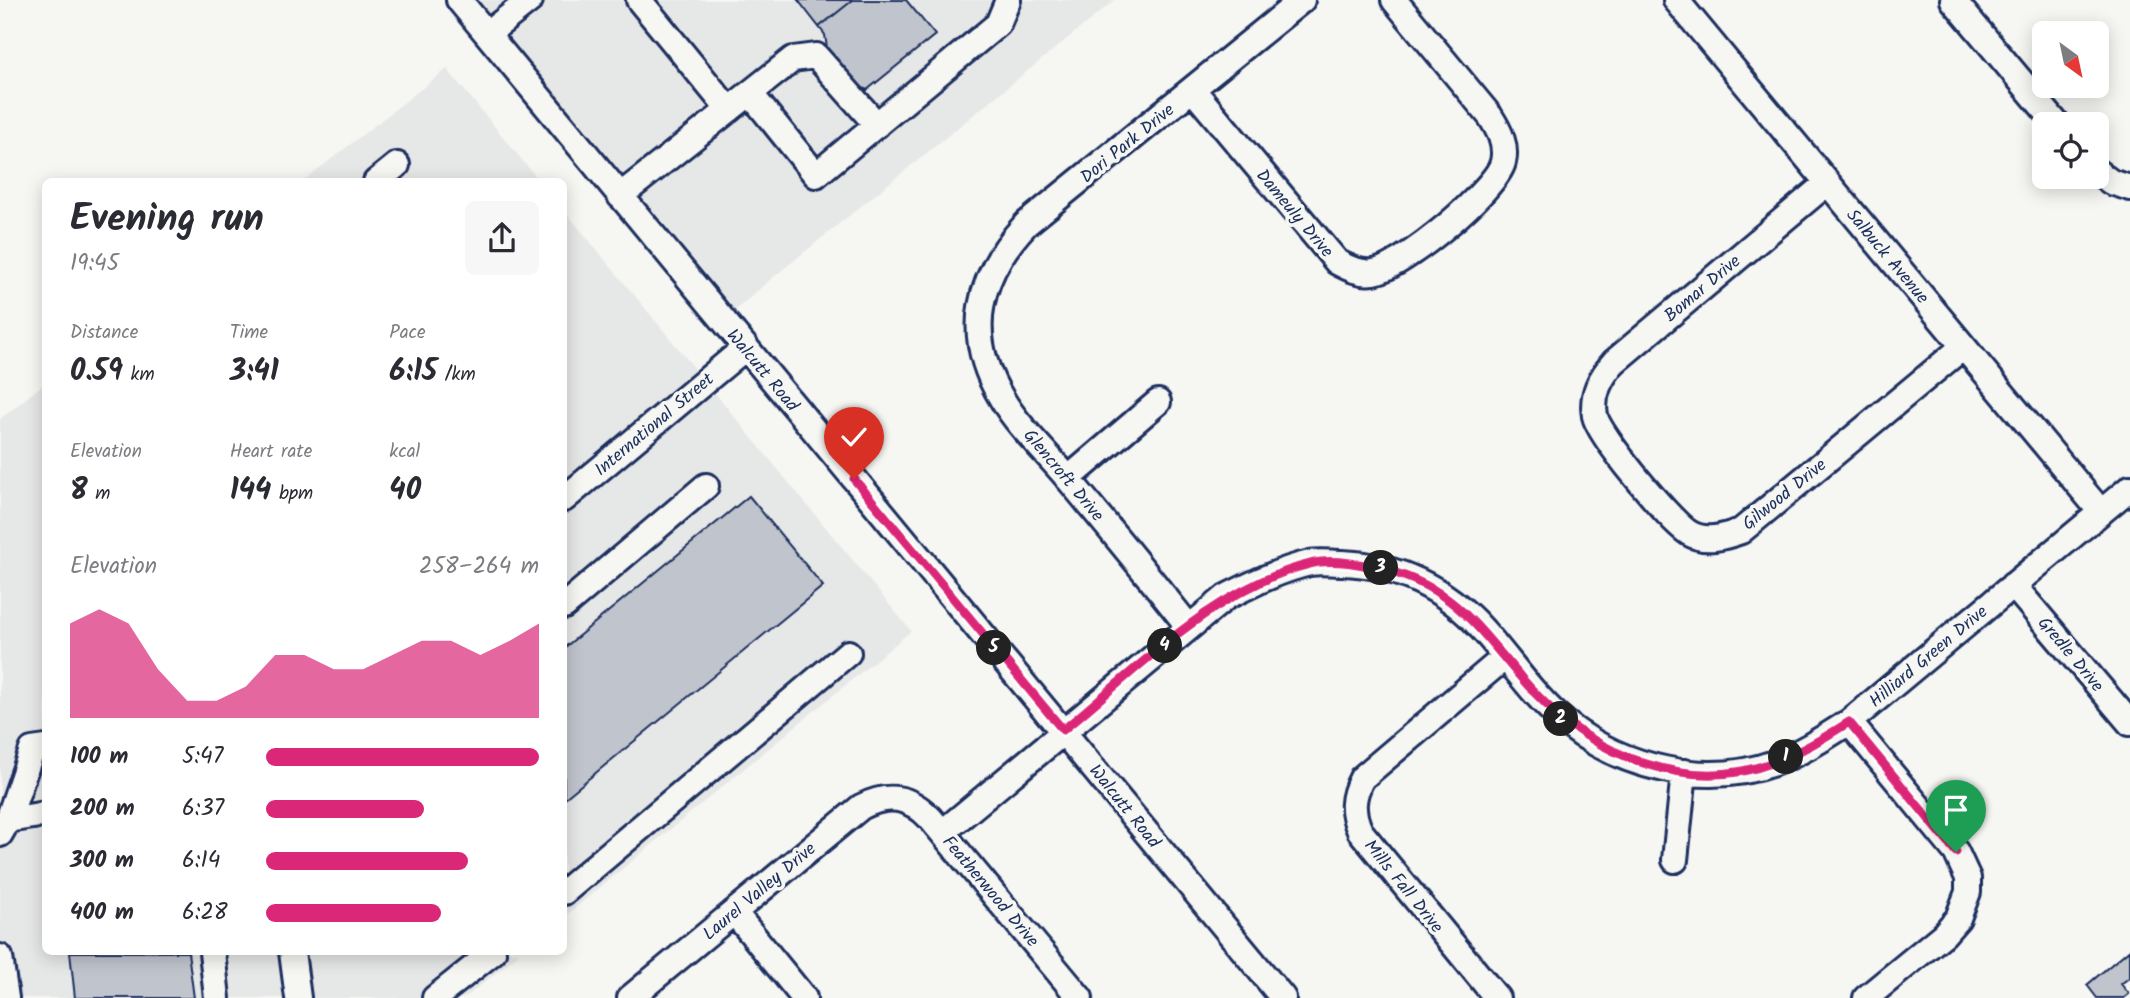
<!DOCTYPE html>
<meta charset="utf-8">
<style>
:root{--surface:#fff;--page:#f7f7f7;--text:#2b2b33;--muted:#7c7c81;--accent:#db2777}
body{margin:0;font-family:Kalam,sans-serif;background:var(--page);color:var(--text);height:100vh;display:flex;flex-direction:column;font-size:26px;white-space:nowrap}
*{box-sizing:border-box;margin:0}
p{font-size:23px;color:var(--muted)}
.icon{flex:none;width:38px;height:38px;fill:none;stroke:currentColor;stroke-width:2;stroke-linecap:round;stroke-linejoin:round}
.map{position:relative;flex:1;overflow:hidden}
.panel{position:absolute;left:42px;top:178px;width:525px;height:777px;display:flex;flex-direction:column;background:var(--surface);border-radius:10px;box-shadow:0 4px 18px #0003}
.panel>*{flex:none}
.needle{width:46px;rotate:147deg}
.tools{position:absolute;left:2032px;top:21px;display:grid;gap:14px}
.tools a{display:grid;place-items:center;width:77px;height:77px;border-radius:10px;background:var(--surface);box-shadow:0 4px 18px #0003;font-size:35px}
.pin{position:absolute;display:grid;place-items:center;width:60px;height:60px;color:#fff;margin:-72px -30px;border-radius:50% 50% 50% 0;rotate:-45deg;box-shadow:0 0 7px #0007}
.pin .icon{rotate:45deg}
.km{position:absolute;width:35px;height:35px;margin:-18px;border-radius:50%;background:#222;color:#fff;font-size:19px;line-height:35px;text-align:center}
.round{display:grid;place-items:center;flex:none;width:74px;height:74px;border-radius:10px;background:var(--page)}
.head{display:flex;align-items:center;justify-content:space-between;height:119px;padding:0 28px}
h1{font-size:38px;font-weight:700;line-height:52px}
.stats{display:grid;grid-template-columns:repeat(3,1fr);gap:10px;height:119px;padding:7px 28px}
.stats div{display:grid;align-content:center}
.stats b{font-size:30px;font-weight:700}
.stats small{font-size:19px;font-weight:400}
.stats p{font-size:19px}
.chart{height:196px;padding:14px 28px}
.chart p{display:flex;justify-content:space-between}
.chart svg{width:100%;height:126px;margin-top:7px;fill:var(--accent);opacity:.7}
ul{padding:0 28px;list-style:none;font-size:23px}
li{display:grid;grid-template-columns:112px 84px 1fr;align-items:center;height:52px}
li i{height:18px;border-radius:9px;background:var(--accent)}
.map>svg:first-child{display:block}
.built{fill:#e6e7e7}
.building{fill:#c0c4cd;stroke:#1b2f5e;stroke-width:2}
.lines{fill:none;stroke-linecap:round;stroke-linejoin:round}
.minor-casing{stroke:#1b2f5e;stroke-width:30}
.minor{stroke:#f6f6f2;stroke-width:24}
.route-casing{stroke:#fff;stroke-width:14}
.route{stroke:#db2777;stroke-width:9}
.labels{text-anchor:middle;stroke-width:7;stroke-linejoin:round;paint-order:stroke}
.street-label{font-size:18px;fill:#1b2f5e;stroke:#f6f6f2}
</style>
<div class="map">
<svg width="2130" height="998" viewBox="0 0 2130 998">
<rect width="100%" height="100%" fill="#f6f6f2"/>
<filter id="ink" filterUnits="userSpaceOnUse"><feTurbulence type="fractalNoise" baseFrequency=".0143" numOctaves="2"/><feDisplacementMap in="SourceGraphic" scale="14" xChannelSelector="R" yChannelSelector="G"/><feConvolveMatrix kernelMatrix="1 2 1 2 8 2 1 2 1" color-interpolation-filters="sRGB"/></filter>
<g filter="url(#ink)">
<path class="built" d="M459,0H1115L765,284L723,321Z
M447,69L540,182H302Z
M564,210L911,631L564,917Z
M45,383L46,952H521L465,998H0V419Z"/>
<path class="building" d="M798,0H853L819,27Z
M853,0H906L935,35L867,90L850,82L828,54L825,35L819,27Z
M749,496L823,586L564,799V648Z
M2130,949V977L2121,984L2129,994L2124,998H2097L2087,985Z
M70,952H188L194,998H75Z"/>
<g class="lines">
<g class="minor-casing">
<path id="minor" d="M459,0L1283,998
M639,0L729,110
M1676,0L2101,512
M1953,0L2057,124
M487,34L530,0
M1193,90L1337,262C1348,268 1360,274 1373,272C1401,269 1497,189 1503,162C1507,145 1499,130 1490,116L1394,0
M750,93L816,175L998,24L1008,0
M2096,171L2111,182L2130,188
M376,182L397,165
M1827,183L1614,362C1601,377 1591,394 1595,416C1599,436 1670,521 1689,533C1705,543 1724,537 1741,531L1963,347
M620,196L793,59L816,56L877,125
M1068,479L1158,402
M564,499L745,348
M2013,585L2130,723
M564,606L706,486
M1189,627C1150,578 1110,529 1070,481C1048,454 1020,429 1002,399C963,335 977,276 1026,224L1302,0
M1849,722L1956,852L1968,878V892L1958,918L1944,934L1866,998
M8,820L46,814
M943,832L1226,597C1254,583 1280,570 1310,563C1320,561 1332,563 1342,563C1397,565 1445,588 1482,629C1511,661 1534,698 1567,724C1623,768 1706,788 1774,763C1801,753 1824,738 1849,722L2130,488
M0,834L8,820L32,750L46,748
M1675,860L1684,772
M564,892L848,653
M734,912L804,998
M212,952L217,998
M292,952L298,998
M0,957L6,998
M435,998L493,952
M630,998L861,807C888,793 909,796 930,818L1080,998
M1497,998L1360,831C1351,811 1352,797 1362,778L1505,657"/>
</g>
<use href="#minor" class="minor"/>
</g>
</g>
<g class="lines" filter="url(#ink)">
<g class="route-casing">
<path id="route" d="M854,479L1063,730C1138,669 1214,588 1310,564C1328,559 1355,563 1373,567C1459,585 1480,634 1535,693C1594,756 1689,795 1774,762C1801,752 1824,738 1849,722L1956,852"/>
</g>
<use href="#route" class="route"/>
</g>
<g class="labels">
<g class="street-label">
<text transform="translate(1127 143) rotate(-39)" y="6">Dori Park Drive</text>
<text transform="translate(1295 213) rotate(50)" y="6">Dameuly Drive</text>
<text transform="translate(1888 256) rotate(50)" y="6">Salbuck Avenue</text>
<text transform="translate(1702 288) rotate(-40)" y="6">Bomar Drive</text>
<text transform="translate(763 370) rotate(50)" y="6">Walcutt Road</text>
<text transform="translate(654 424) rotate(-40)" y="6">International Street</text>
<text transform="translate(1064 475) rotate(50)" y="6">Glencroft Drive</text>
<text transform="translate(1784 494) rotate(-39)" y="6">Gilwood Drive</text>
<text transform="translate(2071 654) rotate(50)" y="6">Gredle Drive</text>
<text transform="translate(1928 656) rotate(-40)" y="6">Hilliard Green Drive</text>
<text transform="translate(1125 806) rotate(51)" y="6">Walcutt Road</text>
<text transform="translate(1404 886) rotate(51)" y="6">Mills Fall Drive</text>
<text transform="translate(759 891) rotate(-40)" y="6">Laurel Valley Drive</text>
<text transform="translate(991 891) rotate(50)" y="6">Featherwood Drive</text>
</g>
</g>
</svg>
<div class="tools">
<a><svg class="needle" viewBox="-14 -14 28 28"><path d="M0-13l5 13h-10z" fill="#e53935"/><path d="M0 13l5-13h-10z" fill="#7c7c81"/></svg></a>
<a><svg class="icon" aria-label="locate" viewBox="0 0 24 24"><circle cx="12" cy="12" r="6"/><path d="M12 2v4M12 18v4M2 12h4M18 12h4"/></svg></a>
</div>
<div class="pin" style="left:1956px;top:852px;background:#1e9e55"><svg class="icon" aria-label="arrive" viewBox="0 0 24 24"><path d="M6 21V4h12l-3 4 3 4H6"/></svg></div>
<div class="pin" style="left:854px;top:479px;background:#d93025"><svg class="icon" aria-label="check" viewBox="0 0 24 24"><path d="M5 12l5 5 9-10"/></svg></div>
<b class="km" style="left:1786px;top:757px">1</b>
<b class="km" style="left:1561px;top:719px">2</b>
<b class="km" style="left:1381px;top:568px">3</b>
<b class="km" style="left:1165px;top:646px">4</b>
<b class="km" style="left:994px;top:648px">5</b>
<section class="panel">
<div class="head"><div><h1>Evening run</h1><p>19:45</p></div><a class="round"><svg class="icon" aria-label="share" viewBox="0 0 24 24"><path d="M12 15V3M7 8l5-5 5 5M5 13v7h14v-7"/></svg></a></div>
<div class="stats">
<div><p>Distance</p><b>0.59<small> km</small></b></div>
<div><p>Time</p><b>3:41</b></div>
<div><p>Pace</p><b>6:15<small> /km</small></b></div>
</div>
<div class="stats">
<div><p>Elevation</p><b>8<small> m</small></b></div>
<div><p>Heart rate</p><b>144<small> bpm</small></b></div>
<div><p>kcal</p><b>40</b></div>
</div>
<div class="chart"><p><span>Elevation</span>258–264 m</p>
<svg viewBox="0 0 160 44" preserveAspectRatio="none"><path d="M0 44V11L10 6L20 11L30 27L40 38L50 38L60 33L70 22L80 22L90 27L100 27L110 22L120 17L130 17L140 22L150 17L160 11V44z"/></svg>
</div>
<ul>
<li><b>100 m</b>5:47<i style="width:100%"></i></li>
<li><b>200 m</b>6:37<i style="width:58%"></i></li>
<li><b>300 m</b>6:14<i style="width:74%"></i></li>
<li><b>400 m</b>6:28<i style="width:64%"></i></li>
</ul>
</section>
</div>
